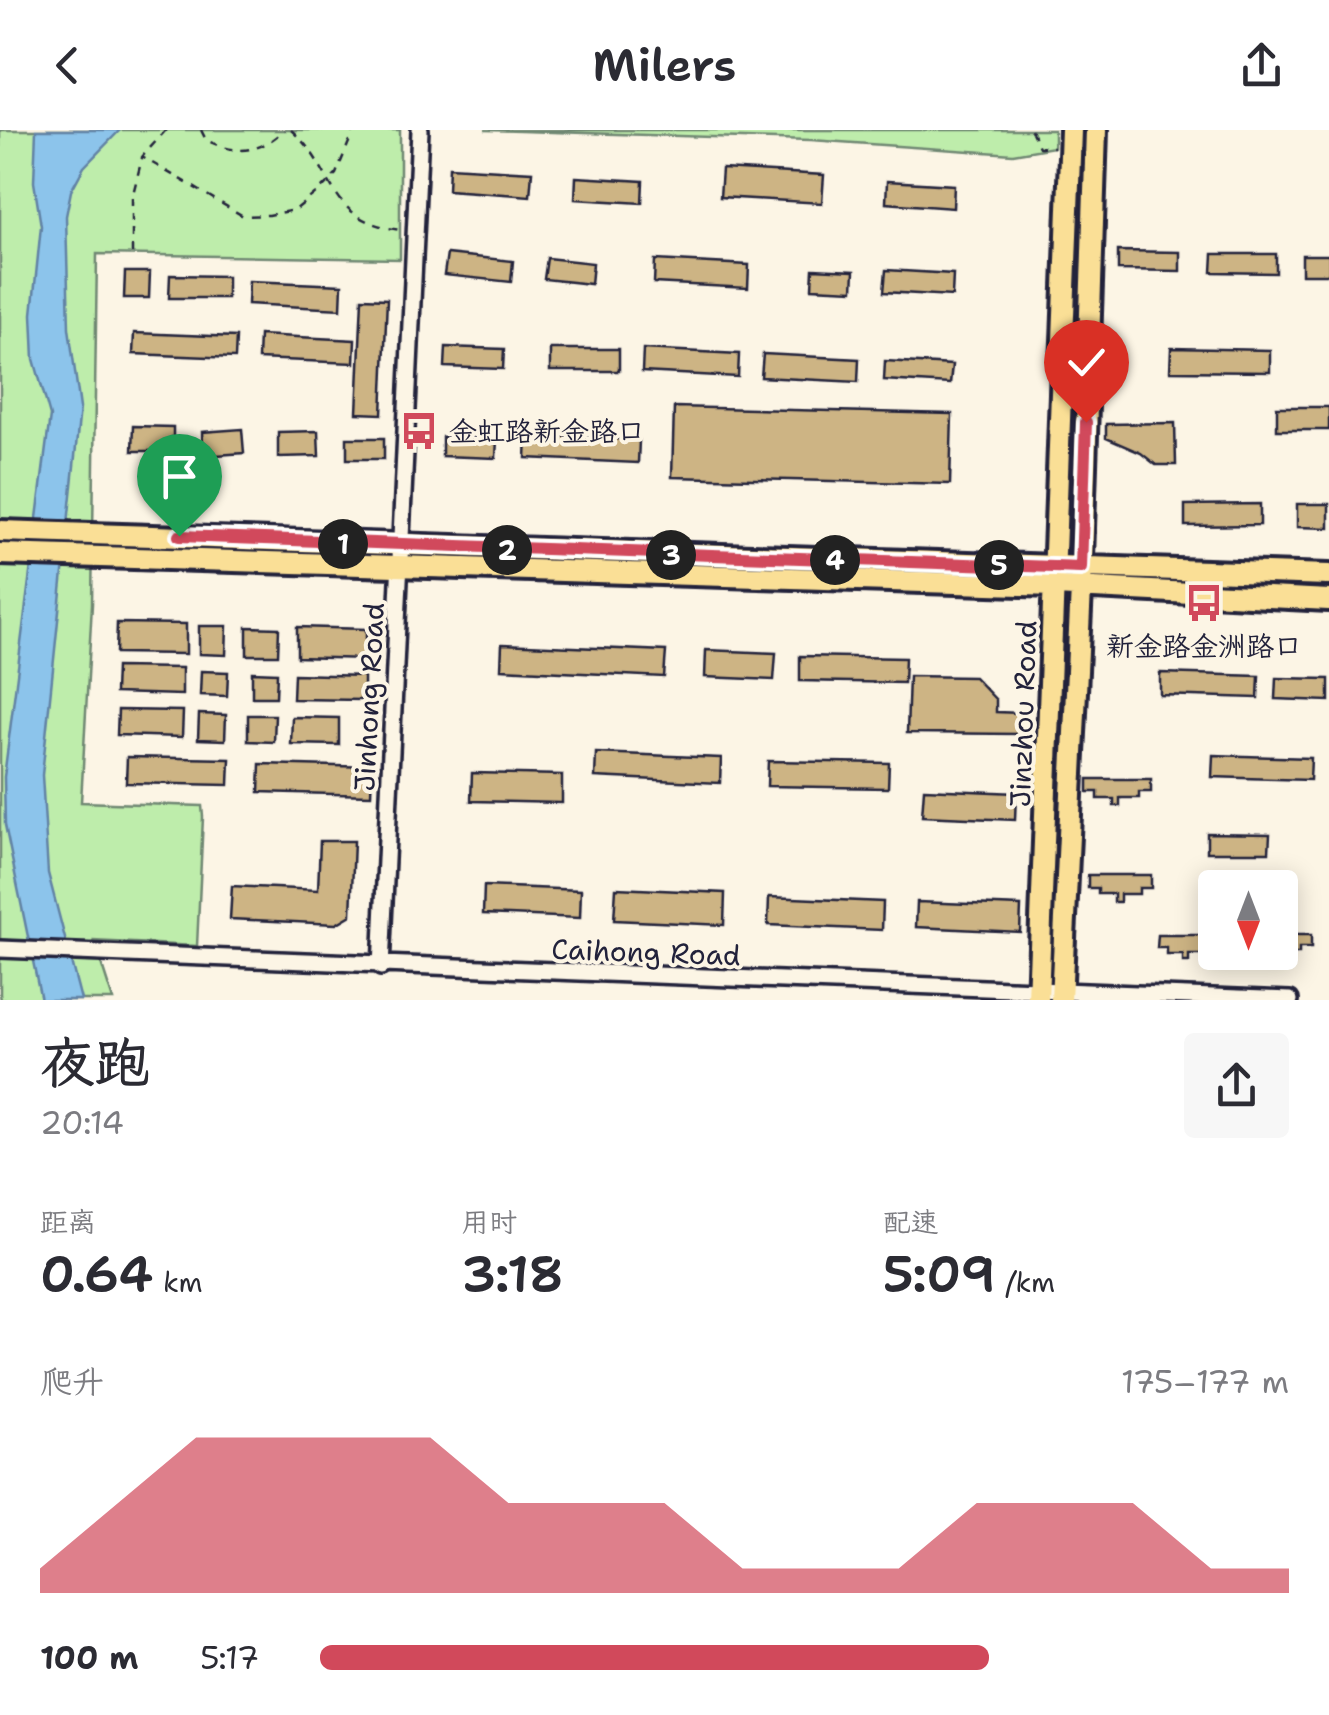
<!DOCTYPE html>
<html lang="zh">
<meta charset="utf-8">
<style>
:root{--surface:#fff;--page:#f7f7f7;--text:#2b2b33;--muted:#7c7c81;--accent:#d1495b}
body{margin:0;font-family:"Shantell Sans","LXGW WenKai TC",sans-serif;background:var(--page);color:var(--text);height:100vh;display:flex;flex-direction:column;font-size:38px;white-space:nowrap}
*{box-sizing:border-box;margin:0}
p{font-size:32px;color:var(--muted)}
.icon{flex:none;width:55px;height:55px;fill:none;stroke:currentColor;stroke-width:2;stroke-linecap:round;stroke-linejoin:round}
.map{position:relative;height:870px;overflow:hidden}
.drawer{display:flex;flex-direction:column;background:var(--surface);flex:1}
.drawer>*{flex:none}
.needle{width:65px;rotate:180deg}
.buttons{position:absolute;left:1198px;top:740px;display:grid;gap:20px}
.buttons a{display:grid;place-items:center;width:100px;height:100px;border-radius:10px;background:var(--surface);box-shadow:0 5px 25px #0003;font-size:50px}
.pin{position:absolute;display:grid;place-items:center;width:85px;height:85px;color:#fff;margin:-102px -42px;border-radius:50% 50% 50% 0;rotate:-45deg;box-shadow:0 0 10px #0007}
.pin .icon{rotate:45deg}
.km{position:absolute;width:50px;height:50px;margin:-25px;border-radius:50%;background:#222;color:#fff;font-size:28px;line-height:50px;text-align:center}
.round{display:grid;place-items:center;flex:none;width:105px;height:105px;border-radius:10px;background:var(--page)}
.summary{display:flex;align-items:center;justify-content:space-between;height:170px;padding:0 40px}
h1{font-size:55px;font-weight:600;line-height:75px}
.metrics{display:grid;grid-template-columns:repeat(3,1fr);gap:15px;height:170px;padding:10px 40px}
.metrics div{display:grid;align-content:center}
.metrics b{font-size:50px;font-weight:600}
.metrics small{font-size:28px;font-weight:400}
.metrics p{font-size:28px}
.chart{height:280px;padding:20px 40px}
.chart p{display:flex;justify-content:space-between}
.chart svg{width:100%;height:180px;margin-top:10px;fill:var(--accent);opacity:.7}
ul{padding:0 40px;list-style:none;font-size:32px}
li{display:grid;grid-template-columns:160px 120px 1fr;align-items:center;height:75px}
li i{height:25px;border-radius:12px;background:var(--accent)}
header{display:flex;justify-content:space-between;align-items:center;height:130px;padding:0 40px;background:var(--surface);font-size:45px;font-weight:600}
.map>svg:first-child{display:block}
.green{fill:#beedab;stroke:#708873;stroke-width:2.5}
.water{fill:#8cc4eb;stroke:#6283a5;stroke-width:2.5}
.building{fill:#cdb484;stroke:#22223b;stroke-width:2.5}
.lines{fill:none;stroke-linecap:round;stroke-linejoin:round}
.minor-casing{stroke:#22223b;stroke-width:22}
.major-casing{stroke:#22223b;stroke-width:28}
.path{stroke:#22223b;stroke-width:2.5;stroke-dasharray:8 8;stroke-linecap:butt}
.minor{stroke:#fcf5e5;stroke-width:15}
.major{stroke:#fadf96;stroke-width:20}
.route-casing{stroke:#fff;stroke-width:20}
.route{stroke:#d1495b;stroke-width:12}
.labels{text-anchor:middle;stroke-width:8;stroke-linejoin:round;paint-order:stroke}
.poi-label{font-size:28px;fill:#22223b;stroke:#fcf5e5;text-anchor:start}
.street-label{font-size:28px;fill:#22223b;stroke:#fcf5e5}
</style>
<header><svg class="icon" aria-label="back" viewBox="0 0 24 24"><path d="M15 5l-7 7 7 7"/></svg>Milers<svg class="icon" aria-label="share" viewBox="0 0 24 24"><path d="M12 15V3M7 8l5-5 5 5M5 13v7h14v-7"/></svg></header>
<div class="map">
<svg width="1329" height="870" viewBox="0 0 1329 870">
<rect width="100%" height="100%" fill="#fcf5e5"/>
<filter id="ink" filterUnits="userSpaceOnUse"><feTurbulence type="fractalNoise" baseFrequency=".01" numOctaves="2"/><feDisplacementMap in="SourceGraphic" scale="20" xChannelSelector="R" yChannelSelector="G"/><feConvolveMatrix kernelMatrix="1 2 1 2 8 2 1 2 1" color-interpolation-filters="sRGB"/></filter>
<g filter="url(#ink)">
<path class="green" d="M0,0H400V129L97,124L92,474L81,672L202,676L203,687L197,816L94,811L113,870H1L0,864Z
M485,0H1054V17L1013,24L811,10Z"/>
<path class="water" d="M36,0H120L84,37L71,61L66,86L69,198L80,278L42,645L48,743L81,870H41L5,695L4,647L50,286L34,229L32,184L41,96L34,52Z"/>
<path class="building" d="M449,37L532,42L530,66L448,60Z
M722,39L824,45L822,73L720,67Z
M576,47L643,51L642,73L575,69Z
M887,51L954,55L953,78L886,73Z
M1118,121L1180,122V141L1118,140Z
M447,124L513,131L511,152L444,145Z
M1213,124H1276V143L1212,142Z
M1302,125H1329V144H1302Z
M547,128L593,133L591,154L544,149Z
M655,130L749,135L748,158L654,153Z
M813,139L854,141L853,160L812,158Z
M886,140L953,144L952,166L884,162Z
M125,142H150L149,168H124Z
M170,145L227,146V168H169Z
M249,151L342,155L341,179L248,174Z
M362,168L387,169L382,284L357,283Z
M134,203L236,207L235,228L133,224Z
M259,205L355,210L354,233L258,229Z
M446,217L504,219L503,239L445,237Z
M1171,218L1270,220V242L1170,241Z
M550,219H619V241H550Z
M643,219L739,224L738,247L642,242Z
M763,224L859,229L858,252L761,247Z
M885,231L952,235L950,254L884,250Z
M674,277L952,284L950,354L672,347Z
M1277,277H1329V300H1277Z
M1175,293L1176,335H1156L1141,323L1106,308V294Z
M133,296L173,297V321H132Z
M242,299L244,323L203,326L202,302Z
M318,301L319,326L278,327V302Z
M527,305L639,310L638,333L526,328Z
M442,307L497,309L496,328L442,326Z
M347,308H384V329H347Z
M1260,374V395L1185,396V375Z
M1297,374H1329V398L1297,397Z
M117,493L186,494V524L116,523Z
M199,496H227L226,525L199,524Z
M247,497L279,498L278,525H247Z
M297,497L366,499V529L297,527Z
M502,514L666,521L664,547L501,539Z
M706,520L776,523L774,550L705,547Z
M800,526L905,528L904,553L800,551Z
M116,537L182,538V565L115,563Z
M201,541L228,542L227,566L200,565Z
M252,542L277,543L276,567H252Z
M1160,543L1259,546L1258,568L1160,565Z
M294,544L364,546V570L293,569Z
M909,546L974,547L996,570V582L1021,583V604L907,603Z
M1276,548L1329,549V571L1275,569Z
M118,580L183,581L182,607L117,605Z
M199,584L226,585L225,610L198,609Z
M248,585H275L274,612L248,611Z
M292,587L339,588V615L291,614Z
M596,623L721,628L720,653L595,647Z
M1213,625L1311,628L1310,650L1212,647Z
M127,627L230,629L229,655L126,653Z
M768,631L889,633L888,658L767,656Z
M260,634L372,637L371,665L259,662Z
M472,643L562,645V673L471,671Z
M1088,649H1151V662H1139V668H1120V676H1114V669H1098V662H1088Z
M924,659L1016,663L1015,690L922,686Z
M1207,703L1270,704L1269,722H1207Z
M320,711H354L351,785L336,794L230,789L232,756L318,760Z
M1088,745H1151V758H1139V764H1120V772H1114V764H1098V758H1088Z
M484,756L581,760L580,788L483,784Z
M616,758L725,763L724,795L614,790Z
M769,767L883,772L882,800L768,795Z
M917,772L1021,776L1020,802L916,797Z
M1158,805H1215V818H1209V825H1189V832H1183V825H1167V818H1157Z
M1280,805H1311V818H1299V824H1279V832H1273V825L1257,824L1280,822Z"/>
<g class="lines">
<g class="minor-casing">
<path id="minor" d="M0,819L1290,870
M381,837L420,0"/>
</g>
<g class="major-casing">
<path id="major" d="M0,401L1329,445
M0,424L1055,456L1329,470
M1038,870L1071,0
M1061,870L1081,459L1096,0"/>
</g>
<path class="path" d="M166,0L142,27L243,86L269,85L295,80L322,58L336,44L354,0
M201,0L206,10C237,25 258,24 284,0
M291,0C339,42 324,90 401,100
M1031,0L1039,17H1054
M132,124V68L142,28"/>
<use href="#minor" class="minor"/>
<use href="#major" class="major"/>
</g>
</g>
<g class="lines" filter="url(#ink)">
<g class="route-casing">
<path id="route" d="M179,406L1081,438L1086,292"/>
</g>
<use href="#route" class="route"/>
</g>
<defs>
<g id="bus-bare" transform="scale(3)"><path d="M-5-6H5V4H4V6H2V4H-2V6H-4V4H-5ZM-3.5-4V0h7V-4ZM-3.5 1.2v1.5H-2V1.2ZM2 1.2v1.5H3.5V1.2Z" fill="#d1495b" stroke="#fcf5e5" stroke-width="2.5" paint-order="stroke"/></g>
</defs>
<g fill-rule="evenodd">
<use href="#bus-bare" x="419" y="301"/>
<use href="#bus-bare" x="1204" y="473"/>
</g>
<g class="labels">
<g class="poi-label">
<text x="449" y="311">金虹路新金路口</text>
<text x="1204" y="526" text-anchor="middle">新金路金洲路口</text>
</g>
<g class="street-label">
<text transform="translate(369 567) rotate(-87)" y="10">Jinhong Road</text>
<text transform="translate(1023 584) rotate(-88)" y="10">Jinzhou Road</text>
<text transform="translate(646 822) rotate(2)" y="10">Caihong Road</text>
</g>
</g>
</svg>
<div class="buttons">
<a><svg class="needle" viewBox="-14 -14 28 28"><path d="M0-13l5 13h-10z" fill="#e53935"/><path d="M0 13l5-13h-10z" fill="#7c7c81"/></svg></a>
</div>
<div class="pin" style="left:179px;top:406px;background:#1e9e55"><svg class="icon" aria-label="arrive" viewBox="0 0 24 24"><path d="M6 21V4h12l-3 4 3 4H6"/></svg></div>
<div class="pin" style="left:1086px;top:292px;background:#d93025"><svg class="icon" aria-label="check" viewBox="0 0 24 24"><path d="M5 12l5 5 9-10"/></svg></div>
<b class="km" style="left:343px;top:414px">1</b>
<b class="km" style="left:507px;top:420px">2</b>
<b class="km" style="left:671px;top:425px">3</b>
<b class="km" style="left:835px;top:430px">4</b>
<b class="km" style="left:999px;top:435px">5</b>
</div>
<section class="drawer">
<div class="summary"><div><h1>夜跑</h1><p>20:14</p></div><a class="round"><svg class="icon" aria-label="share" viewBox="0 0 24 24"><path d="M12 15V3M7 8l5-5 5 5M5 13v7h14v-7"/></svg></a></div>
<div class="metrics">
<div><p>距离</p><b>0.64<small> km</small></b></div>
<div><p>用时</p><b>3:18</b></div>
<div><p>配速</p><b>5:09<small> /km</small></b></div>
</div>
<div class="chart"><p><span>爬升</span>175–177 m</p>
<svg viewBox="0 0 160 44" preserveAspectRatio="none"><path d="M0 44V38L10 22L20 6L30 6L40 6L50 6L60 22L70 22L80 22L90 38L100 38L110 38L120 22L130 22L140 22L150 38L160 38V44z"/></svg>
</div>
<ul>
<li><b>100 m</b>5:17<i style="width:69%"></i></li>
</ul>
</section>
